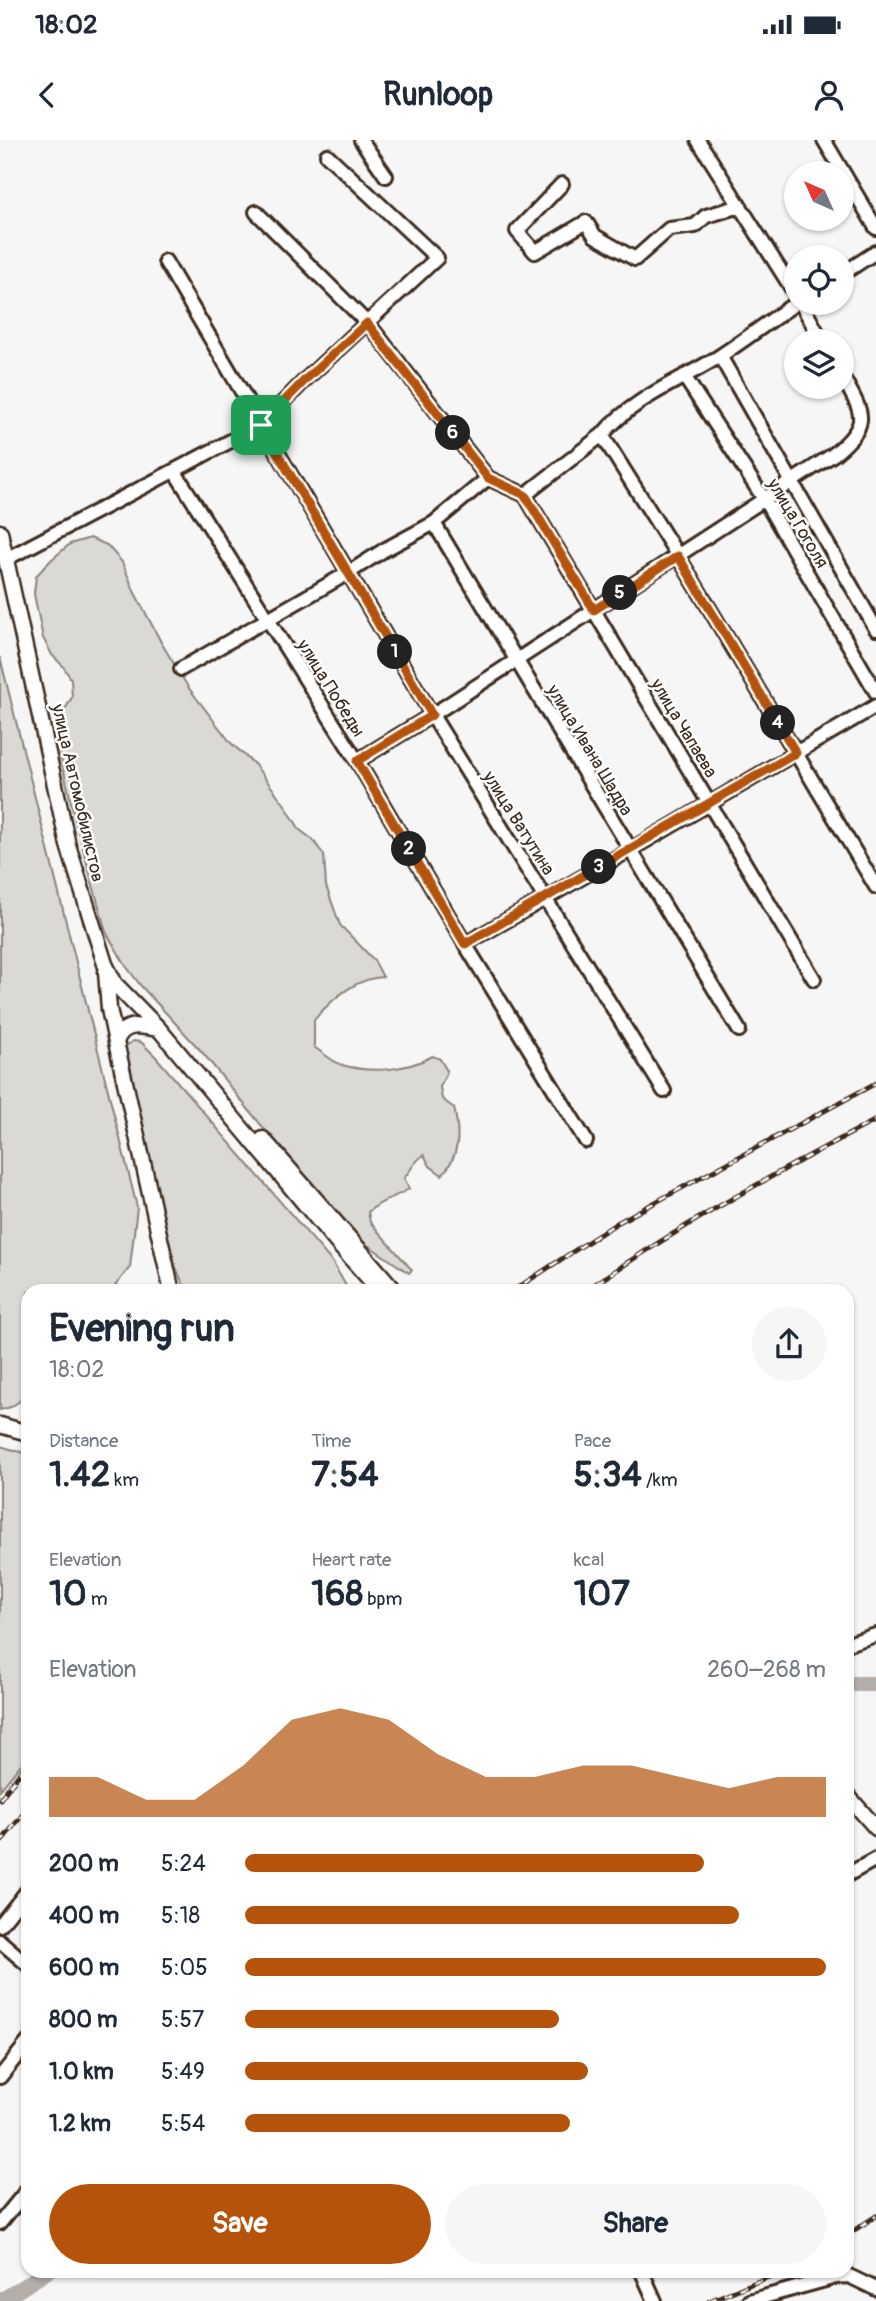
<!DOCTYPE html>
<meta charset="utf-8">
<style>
:root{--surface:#fff;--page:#f6f6f7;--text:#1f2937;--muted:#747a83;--accent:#b45309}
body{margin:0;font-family:Pangolin,sans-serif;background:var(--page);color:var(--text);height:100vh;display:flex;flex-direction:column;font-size:26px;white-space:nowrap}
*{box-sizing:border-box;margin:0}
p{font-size:23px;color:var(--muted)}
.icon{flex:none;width:38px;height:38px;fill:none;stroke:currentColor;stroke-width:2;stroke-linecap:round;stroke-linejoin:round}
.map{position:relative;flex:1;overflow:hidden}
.side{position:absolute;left:21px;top:1144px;width:833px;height:994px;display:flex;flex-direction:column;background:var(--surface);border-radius:21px;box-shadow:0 2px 5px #0004}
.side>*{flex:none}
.needle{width:46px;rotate:315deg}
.tools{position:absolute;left:784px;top:21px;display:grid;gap:14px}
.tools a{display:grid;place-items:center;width:70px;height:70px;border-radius:50%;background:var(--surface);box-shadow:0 2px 5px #0004;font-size:35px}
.pin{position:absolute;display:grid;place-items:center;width:60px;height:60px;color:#fff;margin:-30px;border-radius:14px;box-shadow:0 4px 10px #0006}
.km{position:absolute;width:35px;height:35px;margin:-18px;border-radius:50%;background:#222;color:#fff;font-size:19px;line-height:35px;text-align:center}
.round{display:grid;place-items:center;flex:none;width:74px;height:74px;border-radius:37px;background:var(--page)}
.summary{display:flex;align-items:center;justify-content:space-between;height:119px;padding:0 28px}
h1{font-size:38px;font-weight:700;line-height:52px}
.stats{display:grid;grid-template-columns:repeat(3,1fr);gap:10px;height:119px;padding:7px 28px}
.stats div{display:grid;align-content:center}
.stats b{font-size:35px;font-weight:700}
.stats small{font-size:19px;font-weight:400}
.stats p{font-size:19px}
.chart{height:196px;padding:14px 28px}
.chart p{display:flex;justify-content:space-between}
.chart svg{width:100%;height:126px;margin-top:7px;fill:var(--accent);opacity:.7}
.cta{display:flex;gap:14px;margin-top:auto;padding:14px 28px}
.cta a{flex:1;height:80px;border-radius:42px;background:var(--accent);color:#fff;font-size:28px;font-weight:700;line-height:80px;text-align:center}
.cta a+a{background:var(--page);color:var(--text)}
ul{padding:0 28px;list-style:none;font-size:23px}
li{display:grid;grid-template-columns:112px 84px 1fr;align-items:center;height:52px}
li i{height:18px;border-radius:9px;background:var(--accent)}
.status{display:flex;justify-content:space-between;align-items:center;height:49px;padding:0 35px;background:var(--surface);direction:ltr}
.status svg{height:19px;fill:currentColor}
header{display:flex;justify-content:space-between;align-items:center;height:91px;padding:0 28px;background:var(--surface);font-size:32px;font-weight:700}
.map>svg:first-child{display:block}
.green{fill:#dbd9d6;stroke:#8b827a;stroke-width:2}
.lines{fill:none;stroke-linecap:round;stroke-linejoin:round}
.river{stroke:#b4aeaa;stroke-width:16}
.minor-casing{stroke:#3b2a1e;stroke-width:18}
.major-casing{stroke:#3b2a1e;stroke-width:19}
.minor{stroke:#fff;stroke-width:12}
.major{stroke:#fff;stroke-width:14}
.rail-casing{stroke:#3b2a1e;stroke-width:5}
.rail{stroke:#fff;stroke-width:2.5;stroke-dasharray:8;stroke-linecap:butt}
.route-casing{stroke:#fff;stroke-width:14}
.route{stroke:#b45309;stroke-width:9}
.labels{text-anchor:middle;stroke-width:5;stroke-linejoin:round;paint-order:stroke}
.street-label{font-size:18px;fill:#3b2a1e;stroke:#fff}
</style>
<div class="status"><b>18:02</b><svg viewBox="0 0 49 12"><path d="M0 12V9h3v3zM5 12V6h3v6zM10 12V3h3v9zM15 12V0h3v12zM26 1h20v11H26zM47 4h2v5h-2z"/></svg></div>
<header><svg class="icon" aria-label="back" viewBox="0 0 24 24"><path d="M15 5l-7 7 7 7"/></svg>Runloop<svg class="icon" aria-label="person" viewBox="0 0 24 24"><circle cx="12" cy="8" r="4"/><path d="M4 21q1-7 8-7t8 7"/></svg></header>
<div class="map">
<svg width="876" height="2161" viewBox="0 0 876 2161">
<rect width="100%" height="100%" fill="#f7f6f6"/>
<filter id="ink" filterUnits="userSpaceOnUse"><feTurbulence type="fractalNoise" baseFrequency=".0143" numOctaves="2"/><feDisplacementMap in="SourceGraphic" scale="14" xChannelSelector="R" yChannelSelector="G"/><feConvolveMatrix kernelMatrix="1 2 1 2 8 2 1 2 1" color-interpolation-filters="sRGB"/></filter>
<g filter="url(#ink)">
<path class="green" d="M90,398L107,405L122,422L135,453L162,504L188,547L231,603L255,625L285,665L300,690L313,700L324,715L326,746L340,785L374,820L383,837C356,838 331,860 314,880V907C323,913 333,922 342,925C373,934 406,930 433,916L440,919L447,931L440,947L442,959L454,968C460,994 460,1015 442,1035L430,1026L424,1015C415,1020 411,1030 404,1038L409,1049C395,1057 380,1061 368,1072L370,1082L412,1130L409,1133L353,1095L334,1075L202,912L141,846L126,826L106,792L76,684L60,615L58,592L62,575L72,557L71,539L63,526L52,515L43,498L34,454L36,436L51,420L70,404Z
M0,517L137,1067L130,1127L111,1151L28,1152V1255L11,1267L0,1270Z
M133,901L141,902L156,917L333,1123L349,1151H186L174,1123L143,1002L123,913L126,906Z
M0,1306L28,1314V1611L22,1623L0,1650Z"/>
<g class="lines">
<path class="river" d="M847,1544H876
M1,2161L46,2132"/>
<g class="minor-casing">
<path id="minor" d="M361,0L386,36
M698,0L796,155
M824,0L876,88
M562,44L517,91L535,112L586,82L595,96L635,119L669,89L695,86L706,76L740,66
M256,72L371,187L488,338
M165,121L432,575L664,951
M842,134L876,112
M801,163L822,201
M720,216L876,489
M684,236L764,359L876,552
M602,295L678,416L876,747
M175,332L359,624L465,804L586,1001
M525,355L814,839
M525,355L602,295C633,258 680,241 720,216C746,199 771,180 796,163
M434,383L739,890
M6,419L261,285L306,239L437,118L327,15
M181,529L348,433L384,410L434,383L488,338L525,355
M357,621L432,575L834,314C872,283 863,274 842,236
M465,804L630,710L876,566
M847,1504L876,1495
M847,1735L876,1719
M0,1785L28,1750
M0,1801L28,1825
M0,1937L28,1902
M0,2083L28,2049
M642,2132L655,2161
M749,2161L836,2137L849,2136L876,2149"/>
</g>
<g class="major-casing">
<path id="major" d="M0,392L68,705L105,824L115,844L159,889L339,1105L381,1152
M106,832L109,869L116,902L172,1152
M116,902C123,881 141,886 158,889
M263,999L396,1152
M0,1285L28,1293
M847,1655L876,1688"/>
</g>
<use href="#minor" class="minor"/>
<use href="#major" class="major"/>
<g class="rail-casing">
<path id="rail" d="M511,1152L617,1083L876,943
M584,1152C677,1087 776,1033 876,980
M0,1659L28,1622
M0,1703L28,1668
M847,2095L876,2076
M709,2161L781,2132"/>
</g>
<use href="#rail" class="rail"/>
</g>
</g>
<g class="lines" filter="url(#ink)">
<g class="route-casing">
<path id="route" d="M367,183L488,338L525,355L594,470L678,416L796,613L465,804L357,621L432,575L261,285L306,239Z"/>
</g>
<use href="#route" class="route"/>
</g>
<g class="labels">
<g class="street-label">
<text transform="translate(798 383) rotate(59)" y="6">улица Гоголя</text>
<text transform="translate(331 548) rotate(58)" y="6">улица Победы</text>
<text transform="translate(684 588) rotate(59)" y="6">улица Чапаева</text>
<text transform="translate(590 610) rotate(59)" y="6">улица Ивана Шадра</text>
<text transform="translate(78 653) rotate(77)" y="6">улица Автомобилистов</text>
<text transform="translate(519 683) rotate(58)" y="6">улица Ватутина</text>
</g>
</g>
</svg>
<div class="tools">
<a><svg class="needle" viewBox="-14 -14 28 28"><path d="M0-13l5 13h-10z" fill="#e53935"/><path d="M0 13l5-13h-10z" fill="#747a83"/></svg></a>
<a><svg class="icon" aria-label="locate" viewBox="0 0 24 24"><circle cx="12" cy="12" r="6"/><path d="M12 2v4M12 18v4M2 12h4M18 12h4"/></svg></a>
<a><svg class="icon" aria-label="layers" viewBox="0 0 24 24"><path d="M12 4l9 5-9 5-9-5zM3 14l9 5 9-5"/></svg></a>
</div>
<div class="pin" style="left:261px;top:285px;background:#1e9e55"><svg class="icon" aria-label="arrive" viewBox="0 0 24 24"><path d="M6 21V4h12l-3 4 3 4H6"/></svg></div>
<b class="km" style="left:395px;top:512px">1</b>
<b class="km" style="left:409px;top:709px">2</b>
<b class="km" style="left:599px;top:727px">3</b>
<b class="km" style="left:778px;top:583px">4</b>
<b class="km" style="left:620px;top:453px">5</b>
<b class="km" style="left:453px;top:293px">6</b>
<section class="side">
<div class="summary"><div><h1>Evening run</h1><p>18:02</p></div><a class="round"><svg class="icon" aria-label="share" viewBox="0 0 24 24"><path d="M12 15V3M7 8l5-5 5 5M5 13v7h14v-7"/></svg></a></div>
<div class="stats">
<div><p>Distance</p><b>1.42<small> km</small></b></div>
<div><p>Time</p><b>7:54</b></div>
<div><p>Pace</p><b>5:34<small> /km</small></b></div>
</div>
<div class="stats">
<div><p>Elevation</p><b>10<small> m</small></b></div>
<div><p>Heart rate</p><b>168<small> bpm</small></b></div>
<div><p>kcal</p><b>107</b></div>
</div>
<div class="chart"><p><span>Elevation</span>260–268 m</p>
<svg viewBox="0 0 160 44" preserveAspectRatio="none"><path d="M0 44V30L10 30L20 38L30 38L40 26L50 10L60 6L70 10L80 22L90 30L100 30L110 26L120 26L130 30L140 34L150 30L160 30V44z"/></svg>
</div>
<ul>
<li><b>200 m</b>5:24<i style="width:79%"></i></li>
<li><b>400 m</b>5:18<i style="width:85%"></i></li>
<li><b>600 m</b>5:05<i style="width:100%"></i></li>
<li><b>800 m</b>5:57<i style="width:54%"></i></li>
<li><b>1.0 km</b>5:49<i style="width:59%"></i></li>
<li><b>1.2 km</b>5:54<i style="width:56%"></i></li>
</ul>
<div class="cta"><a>Save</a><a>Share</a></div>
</section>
</div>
